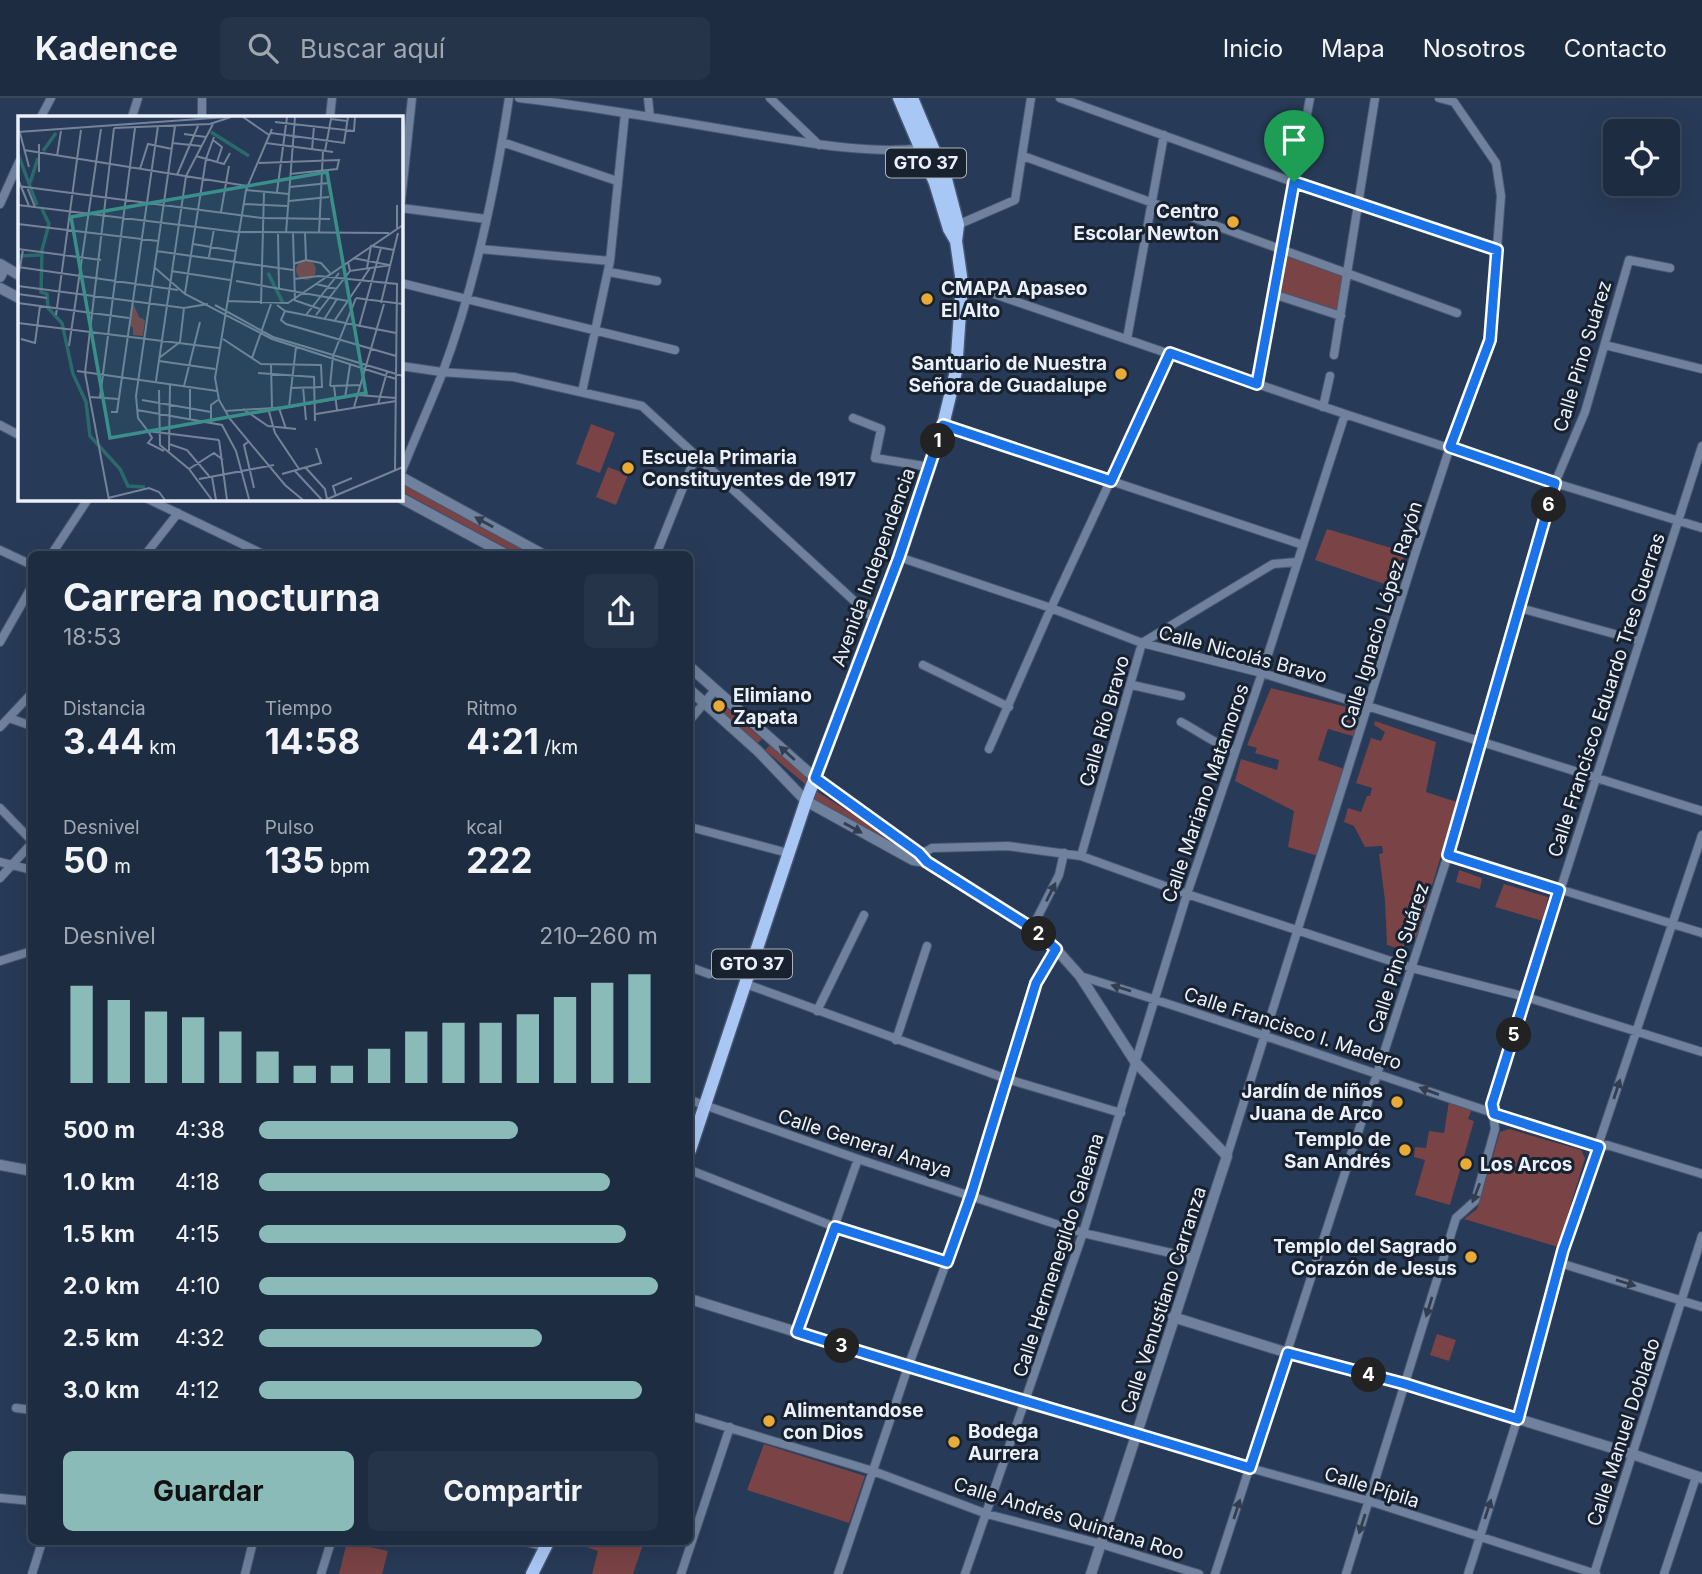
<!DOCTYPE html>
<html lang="es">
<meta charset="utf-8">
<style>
:root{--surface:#1d2c41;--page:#253448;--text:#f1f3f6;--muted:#a0a7b1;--line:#3b485a;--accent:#8bbbb9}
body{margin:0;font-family:Inter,sans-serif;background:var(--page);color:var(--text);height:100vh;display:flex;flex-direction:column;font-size:26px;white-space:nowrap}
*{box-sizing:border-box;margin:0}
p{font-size:23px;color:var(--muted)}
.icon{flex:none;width:38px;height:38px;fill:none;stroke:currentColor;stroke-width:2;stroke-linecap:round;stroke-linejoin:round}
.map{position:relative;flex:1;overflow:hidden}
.sheet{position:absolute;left:28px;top:453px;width:665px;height:994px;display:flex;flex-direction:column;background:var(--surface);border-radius:10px;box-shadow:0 7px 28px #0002,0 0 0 2px var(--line)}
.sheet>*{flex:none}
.buttons{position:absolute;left:1603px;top:21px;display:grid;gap:14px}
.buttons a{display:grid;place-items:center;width:77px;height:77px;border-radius:10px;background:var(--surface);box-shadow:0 7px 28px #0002,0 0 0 2px var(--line);font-size:35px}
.pin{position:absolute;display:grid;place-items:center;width:60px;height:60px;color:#fff;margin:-72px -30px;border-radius:50% 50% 50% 0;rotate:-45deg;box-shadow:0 0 7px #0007}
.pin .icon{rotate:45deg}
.km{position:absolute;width:35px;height:35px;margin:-18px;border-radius:50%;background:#222;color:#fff;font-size:19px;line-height:35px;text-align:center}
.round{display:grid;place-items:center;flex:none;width:74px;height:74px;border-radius:10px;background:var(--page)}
.head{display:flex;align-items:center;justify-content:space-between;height:119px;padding:0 35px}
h1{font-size:38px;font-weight:700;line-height:52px}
.figures{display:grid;grid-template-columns:repeat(3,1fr);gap:10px;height:119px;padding:7px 35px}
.figures div{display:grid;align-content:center}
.figures b{font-size:35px;font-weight:700}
.figures small{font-size:19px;font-weight:400}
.figures p{font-size:19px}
.chart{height:196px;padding:14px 35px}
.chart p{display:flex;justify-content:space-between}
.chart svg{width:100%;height:126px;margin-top:7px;stroke:var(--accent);stroke-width:6}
.action{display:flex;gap:14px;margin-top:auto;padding:14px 35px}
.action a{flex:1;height:80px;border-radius:10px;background:var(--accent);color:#111;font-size:28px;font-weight:700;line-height:80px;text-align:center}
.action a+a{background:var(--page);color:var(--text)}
ul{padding:0 35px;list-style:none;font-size:23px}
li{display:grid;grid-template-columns:112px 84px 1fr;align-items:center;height:52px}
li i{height:18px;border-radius:9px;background:var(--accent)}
header{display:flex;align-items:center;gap:42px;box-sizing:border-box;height:98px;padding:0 35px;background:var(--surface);border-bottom:2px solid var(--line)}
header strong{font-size:33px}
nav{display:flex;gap:38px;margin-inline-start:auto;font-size:24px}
.search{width:490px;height:63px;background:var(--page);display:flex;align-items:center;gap:18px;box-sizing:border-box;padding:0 24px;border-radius:10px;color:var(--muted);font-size:26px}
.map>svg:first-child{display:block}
.green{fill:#7a4345}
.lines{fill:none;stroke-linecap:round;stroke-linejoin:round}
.minor-casing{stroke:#465772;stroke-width:10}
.tertiary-casing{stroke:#465772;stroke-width:12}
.primary-casing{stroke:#465772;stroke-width:15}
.minor{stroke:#6f819d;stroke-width:8}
.tertiary{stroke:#6f819d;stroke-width:10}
.primary{stroke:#a9c7f5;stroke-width:12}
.oneway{fill:#323e4f}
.route-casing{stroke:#fff;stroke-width:14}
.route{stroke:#1a73e8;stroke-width:9}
.poi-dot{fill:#e9ab38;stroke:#18212e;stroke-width:2.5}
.labels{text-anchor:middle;stroke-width:6;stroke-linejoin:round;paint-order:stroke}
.shield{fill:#18212e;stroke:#abb3bf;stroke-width:2}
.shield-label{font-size:18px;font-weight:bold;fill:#eaf1fd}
.poi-label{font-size:19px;font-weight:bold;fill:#eaf1fd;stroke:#18212e;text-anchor:start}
.street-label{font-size:19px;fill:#eaf1fd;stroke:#18212e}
.inset-river{fill:none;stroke:#2a696c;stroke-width:3.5}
.inset-road{fill:none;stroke:#758399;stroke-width:2}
.view{fill:#3b8f8b;fill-opacity:0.15;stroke:#3b8f8b;stroke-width:3.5}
.inset-edge{fill:none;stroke:#eaf1fd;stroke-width:3.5}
</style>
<header>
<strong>Kadence</strong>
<div class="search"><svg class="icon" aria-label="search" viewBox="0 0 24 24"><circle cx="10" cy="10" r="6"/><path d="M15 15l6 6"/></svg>Buscar aquí</div>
<nav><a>Inicio</a><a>Mapa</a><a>Nosotros</a><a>Contacto</a></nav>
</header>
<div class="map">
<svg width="1702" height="1476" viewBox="0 0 1702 1476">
<rect width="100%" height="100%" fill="#273a57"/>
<path class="green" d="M1281,157L1343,176L1337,215L1276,195Z
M591,326L615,335L600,375L576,366Z
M608,369L628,377L616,407L596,399Z
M404,385L532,457H519L401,393Z
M1327,431L1405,454L1396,490L1315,462Z
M1271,590L1363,613L1353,638L1328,631L1318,662L1344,671L1318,758L1288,749L1294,713L1235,683L1241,661L1277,672L1279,662L1255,655L1257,650L1247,647Z
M716,600L762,641L757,646L711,606Z
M1375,623L1436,644L1426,694L1457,704L1416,841L1407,838L1403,852L1387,847L1385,803L1379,756L1383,755L1382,748L1365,749L1354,728L1344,724L1348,710L1361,714L1367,698H1370L1372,690L1356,685L1371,640L1381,643L1385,634L1374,627Z
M770,647L809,680L805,686L765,652Z
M816,693L902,747L905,752L812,701Z
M1459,772L1482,780L1480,791L1456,784Z
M1504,786L1548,799L1543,823L1495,809Z
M1449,1003L1473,1009L1468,1021L1474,1023L1450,1107L1415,1097L1425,1062L1414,1059L1415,1049L1426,1050L1429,1033L1444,1035Z
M1509,1031L1581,1052L1585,1060L1558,1149L1464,1121L1477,1111L1500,1034Z
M1437,1236L1456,1242L1449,1263L1430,1257Z
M764,1346L865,1378L849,1425L747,1392Z
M347,1444L388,1453L382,1476H339Z
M572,1444H644L633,1476H592L598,1453Z"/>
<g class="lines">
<g class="minor-casing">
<path id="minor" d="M519,0C597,9 674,23 752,36C802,44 871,57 922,50
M648,0L650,19
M770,0L819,47
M1060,0L1357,107L1497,152
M41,19L51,0
M132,19L138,0
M202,19V0
M330,19L332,0
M502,44L617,83
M1023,58L1457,215
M401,103L412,0
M0,106L19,64
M401,110L486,121
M955,128L1015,102L1031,0
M480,151L610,163
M609,174L657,183
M401,185L675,252
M962,185L1345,316L1555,385L1702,430
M1273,196L1341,218
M1127,241L1164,37
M1605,247L1702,271
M1334,257L1375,0
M401,268L442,274L514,279L642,308L875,522
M1257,286L1310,0
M582,294L610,163L625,15
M1323,309L1330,278
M853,320L881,331L875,360L930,369
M0,327L19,337
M943,327L1303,447
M401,375C414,342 429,309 442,276C475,188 495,93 509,0
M148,401L265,457
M0,452L32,467
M51,457L88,401
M145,457L178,415
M656,457L696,357
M899,459L1051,510L1142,545L1262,575L1702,713
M1520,510L1640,543
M0,544L32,488
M923,567L1009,609
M1132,587L1181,598
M9,620L32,628
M690,622L715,592
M1181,624C1200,634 1215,646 1235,653
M0,629L32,595
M989,651L1051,510L1170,255
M0,710L32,743
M690,729L788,755
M1448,757L1702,835
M1081,758L1142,545L1273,466L1297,464
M916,759L932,750L1008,748L1081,758L1187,796L1412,870L1526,899L1702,954
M0,764L32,772
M0,780L32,745
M1032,830L1059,777L1064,755
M0,863L32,853
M690,869L709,876
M1080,878C1254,931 1425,995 1599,1049L1607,1047L1702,1076
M746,886L1007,981L1121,1015
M817,913L864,817
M896,942L927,848
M690,1002L858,1061L1083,1135L1193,1160
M1227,1058L1415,456L1450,349L1490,242L1501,98L1496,65L1454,4L1439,0
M690,1072L835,1129L947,1164
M1560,1165L1702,1209
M797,1234L858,1061
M16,1310L32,1312
M690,1318L873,1373L987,1416L1101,1446L1199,1476
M1138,1336L1250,1370L1369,1403L1596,1476
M0,1400L32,1403
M526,1444L546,1449
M32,1476L42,1444
M245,1476L253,1444
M321,1476L331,1444
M681,1476L730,1329
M838,1476L908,1269L971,1097L1036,885L1056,851
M965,1476L1083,1135L1187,796L1262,575L1345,316
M1215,1476L1448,757L1555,385L1585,314L1629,162L1670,170
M1346,1476L1456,1120L1475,1103L1495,1031L1492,1006L1702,348
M1468,1476L1520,1313L1563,1152L1702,737
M1594,1476L1702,1138
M1664,1476L1696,1379"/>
</g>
<g class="tertiary-casing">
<path id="tertiary" d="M0,166L19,177
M0,179L5,169
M0,190L19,200
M401,379L544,457
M401,400L507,457
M690,569L815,680L919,755L927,764L1032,830L1056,851L1080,878L1136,965L1227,1058L1091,1476
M690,592L758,653L806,703L913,762L927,764
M0,1067L32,1073
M690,1201L1025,1305L1138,1336
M1173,1219L1288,1255L1405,1286L1632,1356L1702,1380"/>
</g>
<g class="primary-casing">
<path id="primary" d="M899,0L935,85L949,131L956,143
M690,1052L806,703L899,459L943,327L956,273L962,185L956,143L958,127L946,81L912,0
M532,1476L548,1444"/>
</g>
<use href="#minor" class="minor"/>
<use href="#tertiary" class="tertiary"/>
<use href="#primary" class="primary"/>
</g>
<defs><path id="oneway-solid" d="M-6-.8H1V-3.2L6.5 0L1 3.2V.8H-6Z" transform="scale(1.75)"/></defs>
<g class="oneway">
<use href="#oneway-solid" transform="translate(484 424) rotate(-151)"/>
<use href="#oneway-solid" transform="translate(787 655) rotate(-138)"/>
<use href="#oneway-solid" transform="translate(853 730) rotate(29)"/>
<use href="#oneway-solid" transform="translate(1051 794) rotate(-63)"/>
<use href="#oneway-solid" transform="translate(1121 890) rotate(-163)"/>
<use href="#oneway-solid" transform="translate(1617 991) rotate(-72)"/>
<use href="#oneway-solid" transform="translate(1429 993) rotate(-160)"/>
<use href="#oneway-solid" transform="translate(1476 1095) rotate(111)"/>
<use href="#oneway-solid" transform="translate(1626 1185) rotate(17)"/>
<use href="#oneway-solid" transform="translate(1429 1209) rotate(107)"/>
<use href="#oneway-solid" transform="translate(1237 1411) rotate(-72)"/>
<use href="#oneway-solid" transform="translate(1488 1411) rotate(-72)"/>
<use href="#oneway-solid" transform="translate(1362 1426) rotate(108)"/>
</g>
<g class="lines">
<g class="route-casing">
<path id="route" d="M1294,84L1497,152L1490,242L1450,349L1555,385L1448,757L1559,792L1492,1006L1494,1016L1599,1049L1563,1152L1518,1321L1405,1286L1288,1255L1250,1370C1100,1324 948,1282 797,1234L835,1129L947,1164L971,1097L1036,885L1056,851L1032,830L927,764L919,755L815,680L899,459L943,327L1111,383L1170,255L1257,286Z"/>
</g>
<use href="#route" class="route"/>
</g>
<g class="poi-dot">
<circle cx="1233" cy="124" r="7"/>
<circle cx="927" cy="201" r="7"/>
<circle cx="1121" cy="276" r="7"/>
<circle cx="628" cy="370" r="7"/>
<circle cx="719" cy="608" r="7"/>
<circle cx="1397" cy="1004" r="7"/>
<circle cx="1405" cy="1052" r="7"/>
<circle cx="1466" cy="1066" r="7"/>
<circle cx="1471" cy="1159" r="7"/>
<circle cx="769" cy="1323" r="7"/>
<circle cx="954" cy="1344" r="7"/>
</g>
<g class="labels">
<g class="shield">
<rect x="886" y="50.5" width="80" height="29" rx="5"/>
<rect x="712" y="851.5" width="80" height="29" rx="5"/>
</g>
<g class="shield-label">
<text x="926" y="71">GTO 37</text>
<text x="752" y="872">GTO 37</text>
</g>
<g class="poi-label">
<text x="1219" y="120" text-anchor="end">Centro<tspan x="1219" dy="22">Escolar Newton</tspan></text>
<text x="941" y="197">CMAPA Apaseo<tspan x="941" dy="22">El Alto</tspan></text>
<text x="1107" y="272" text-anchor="end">Santuario de Nuestra<tspan x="1107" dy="22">Señora de Guadalupe</tspan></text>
<text x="642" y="366">Escuela Primaria<tspan x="642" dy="22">Constituyentes de 1917</tspan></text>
<text x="733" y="604">Elimiano<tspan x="733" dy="22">Zapata</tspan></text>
<text x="1383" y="1000" text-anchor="end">Jardín de niños<tspan x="1383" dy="22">Juana de Arco</tspan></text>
<text x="1391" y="1048" text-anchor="end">Templo de<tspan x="1391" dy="22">San Andrés</tspan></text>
<text x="1480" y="1073">Los Arcos</text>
<text x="1457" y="1155" text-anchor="end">Templo del Sagrado<tspan x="1457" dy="22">Corazón de Jesus</tspan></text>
<text x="783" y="1319">Alimentandose<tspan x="783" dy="22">con Dios</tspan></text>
<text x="968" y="1340">Bodega<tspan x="968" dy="22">Aurrera</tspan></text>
</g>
<g class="street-label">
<text transform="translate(1582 258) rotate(-73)" y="7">Calle Pino Suárez</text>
<text transform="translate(873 469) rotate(-70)" y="7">Avenida Independencia</text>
<text transform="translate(1381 517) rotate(-73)" y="7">Calle Ignacio López Rayón</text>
<text transform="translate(1243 556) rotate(15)" y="7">Calle Nicolás Bravo</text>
<text transform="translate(1606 597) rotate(-72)" y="7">Calle Francisco Eduardo Tres Guerras</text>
<text transform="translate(1104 623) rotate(-74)" y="7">Calle Río Bravo</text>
<text transform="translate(1205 695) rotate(-71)" y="7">Calle Mariano Matamoros</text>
<text transform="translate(1398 860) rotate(-72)" y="7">Calle Pino Suárez</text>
<text transform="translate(1293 930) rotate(18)" y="7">Calle Francisco I. Madero</text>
<text transform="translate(865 1045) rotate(18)" y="7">Calle General Anaya</text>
<text transform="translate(1058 1157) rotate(-72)" y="7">Calle Hermenegildo Galeana</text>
<text transform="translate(1163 1202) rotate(-72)" y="7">Calle Venustiano Carranza</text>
<text transform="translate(1623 1334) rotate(-72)" y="7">Calle Manuel Doblado</text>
<text transform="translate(1372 1389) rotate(17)" y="7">Calle Pípila</text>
<text transform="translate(1069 1420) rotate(17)" y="7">Calle Andrés Quintana Roo</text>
</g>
</g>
<g transform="translate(18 18)">
<rect width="385" height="385" fill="#273a57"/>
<path d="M278 154a10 10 0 1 1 20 0a10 10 0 1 1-20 0ZM115,187L121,201L127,204L125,220L115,219V211L111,210Z" fill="#7a4345"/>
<path class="inset-river" d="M193,16L231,40M25,35L38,17M0,38L19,89M12,67L20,42M24,93L31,108L24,134L23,176L29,178L30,192L44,207L55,258L68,286L72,320L102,353L110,370L127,371M0,140L22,139M250,157L265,187"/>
<path class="inset-road" d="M225,1L251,19M257,6L336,15L337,1M157,10L118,280L120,302L130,315L201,324M96,12L192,8L213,1M254,13L228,74L197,262L201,284L212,303L267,369L285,384M0,16L209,1M2,17L11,51M253,17L326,27L330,1M166,18L188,21M195,24L204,31L199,46M154,27L183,30M248,27L315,36M21,28V56M6,34L229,70M294,34L296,10M307,35L313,3L329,5M39,40L43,15M178,40L206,48L212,37M241,47L321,44L319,53L272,58M122,53L130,28L154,33M159,59L180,10M0,63L11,90M0,70L244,102L312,103M9,71L17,91M272,71L311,67M228,74L271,78M259,76L269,1M271,85L311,81M226,88L269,90M0,89L219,116L371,117M379,89V112M203,96L211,50M0,108L140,125M268,117L277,1M275,117L277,184M287,117L288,143M301,117L305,35M260,118L261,172M175,128L217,135M0,133L83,144M138,135L275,154M191,141L196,113M335,142L371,149M330,146L332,155L373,149M275,148L288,144L303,147L312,157M0,151L160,174M136,151L167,178L254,223L378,263M349,152L353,130L376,134M153,155L212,164M0,163L5,134M276,163L301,160L379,168L377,354M218,165L330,185M298,168L319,173M0,170L166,192L190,188M167,177L188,43L196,21M0,178L29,182M338,182L385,188M276,184L302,193M210,185L270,187L385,109M0,187L111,202M363,187L380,117M243,188L246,76M197,189L255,221L385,260M259,189L267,195L378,217M267,195L263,204L268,208L378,240M38,199L63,14M288,199L321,157M298,199L332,155M307,202L319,183M317,204L352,152M0,207L201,232M341,211L363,132M3,223L17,227L22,190M205,223L243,248L303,249L304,271M51,230L83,13M141,242L162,226L166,192M234,242L253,188M141,245L197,253M253,249L254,292M59,255L199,275M240,257L296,261L297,305M138,265L168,60L195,8M166,270L182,206M312,270L315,240L338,182M312,270L343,269M316,270L319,294M285,271L288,304M272,272L305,271M141,274L142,329L171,353L194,384M72,281L101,283M82,281L117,12M327,282L332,249M124,284L193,296M360,288L369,256M271,291L278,231M336,291L366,188M250,292L257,317L281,353M261,292L268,313M225,293L250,310L278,313M119,294L204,309L218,335L231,383M207,295L271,291L340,279L378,282M93,296H99L140,10M298,298L378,285M172,303V271M193,306V289L200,284M130,315L134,322L130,327L146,335M201,324L209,384M230,326L226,329L236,372M151,328L169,334L191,360M151,335L152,268M287,351L307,373L309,383M171,353L196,337L205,344M277,355L304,384M264,358L303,347L298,332M194,361L198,384M181,363L256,349M318,380L315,370L334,362M90,382L131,372L141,376L147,384M91,384L67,257L96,12M307,384L385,351"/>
<path class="view" d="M309,56L348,277L92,322L53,101Z"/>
<rect width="385" height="385" class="inset-edge"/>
</g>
</svg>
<div class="buttons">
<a><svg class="icon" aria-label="locate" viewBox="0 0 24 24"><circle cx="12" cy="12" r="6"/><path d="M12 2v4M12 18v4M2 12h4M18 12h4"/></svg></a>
</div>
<div class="pin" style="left:1294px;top:84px;background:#1e9e55"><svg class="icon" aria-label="arrive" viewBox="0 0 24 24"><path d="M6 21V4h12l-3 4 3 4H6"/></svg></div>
<b class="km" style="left:938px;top:343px">1</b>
<b class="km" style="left:1039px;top:836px">2</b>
<b class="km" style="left:842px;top:1248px">3</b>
<b class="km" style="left:1369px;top:1277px">4</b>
<b class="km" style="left:1514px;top:937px">5</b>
<b class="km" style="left:1549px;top:407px">6</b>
<section class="sheet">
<div class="head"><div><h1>Carrera nocturna</h1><p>18:53</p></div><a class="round"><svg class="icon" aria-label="share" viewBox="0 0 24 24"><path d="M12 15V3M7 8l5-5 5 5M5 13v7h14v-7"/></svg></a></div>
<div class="figures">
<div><p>Distancia</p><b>3.44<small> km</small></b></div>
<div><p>Tiempo</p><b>14:58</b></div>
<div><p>Ritmo</p><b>4:21<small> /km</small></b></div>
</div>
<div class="figures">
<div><p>Desnivel</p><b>50<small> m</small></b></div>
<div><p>Pulso</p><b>135<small> bpm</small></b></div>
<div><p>kcal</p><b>222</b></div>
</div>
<div class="chart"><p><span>Desnivel</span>210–260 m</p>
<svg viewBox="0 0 160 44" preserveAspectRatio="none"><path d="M5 44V10M15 44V15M25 44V19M35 44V21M45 44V26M55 44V33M65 44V38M75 44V38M85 44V32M95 44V26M105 44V23M115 44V23M125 44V20M135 44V14M145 44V9M155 44V6"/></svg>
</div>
<ul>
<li><b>500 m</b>4:38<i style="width:65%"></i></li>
<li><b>1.0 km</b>4:18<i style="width:88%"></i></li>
<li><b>1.5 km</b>4:15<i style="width:92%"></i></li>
<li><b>2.0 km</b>4:10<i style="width:100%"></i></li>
<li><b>2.5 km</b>4:32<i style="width:71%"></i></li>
<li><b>3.0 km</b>4:12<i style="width:96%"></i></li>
</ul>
<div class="action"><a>Guardar</a><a>Compartir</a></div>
</section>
</div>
